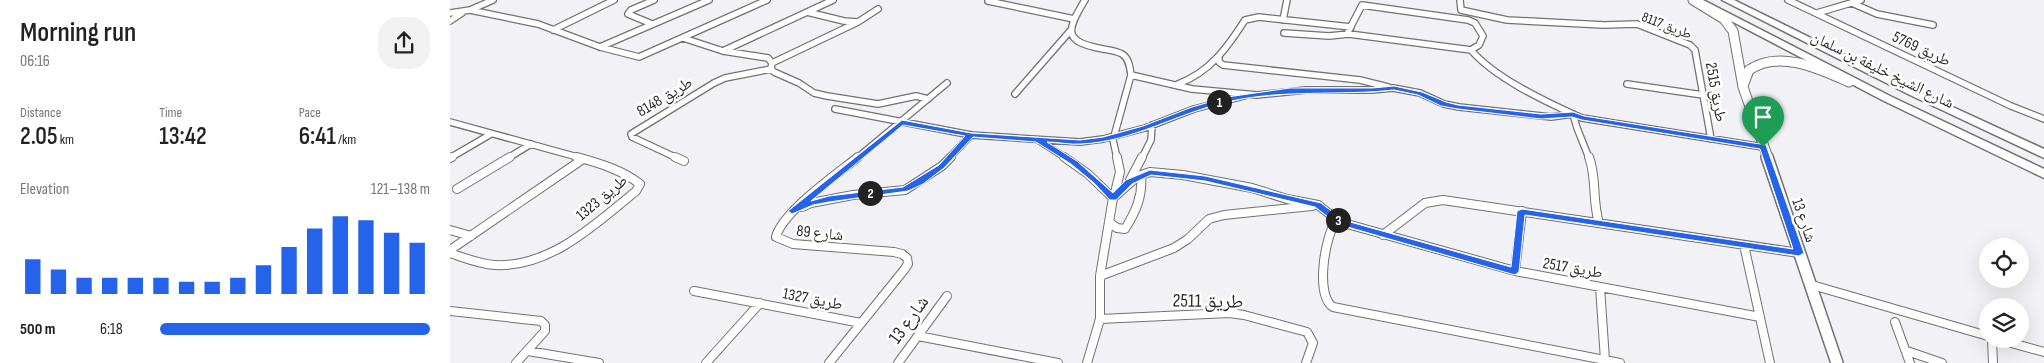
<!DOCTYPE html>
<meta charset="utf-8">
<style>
:root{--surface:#fff;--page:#f2f2f2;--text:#222;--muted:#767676;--accent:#2563eb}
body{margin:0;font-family:"Sofia Sans Condensed","Noto Naskh Arabic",sans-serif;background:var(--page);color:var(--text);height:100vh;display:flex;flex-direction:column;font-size:19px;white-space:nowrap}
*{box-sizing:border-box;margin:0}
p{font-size:16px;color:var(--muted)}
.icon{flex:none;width:28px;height:28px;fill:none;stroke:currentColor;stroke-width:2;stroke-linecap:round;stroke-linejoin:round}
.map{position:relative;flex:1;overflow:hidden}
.drawer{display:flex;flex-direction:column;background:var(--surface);width:450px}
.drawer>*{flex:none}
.controls{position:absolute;left:1529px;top:238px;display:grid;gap:10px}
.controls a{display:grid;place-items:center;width:50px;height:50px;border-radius:50%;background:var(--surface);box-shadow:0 5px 20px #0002;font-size:25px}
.pin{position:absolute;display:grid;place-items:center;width:42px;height:42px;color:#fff;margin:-51px -21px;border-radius:50% 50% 50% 0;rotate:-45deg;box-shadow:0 0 5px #0007}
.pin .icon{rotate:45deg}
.km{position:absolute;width:25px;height:25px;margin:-12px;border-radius:50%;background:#222;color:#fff;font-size:14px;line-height:25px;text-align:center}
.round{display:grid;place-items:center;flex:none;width:52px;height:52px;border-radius:20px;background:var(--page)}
.overview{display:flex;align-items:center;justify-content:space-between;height:85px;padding:0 20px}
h1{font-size:28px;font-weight:600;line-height:38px}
.stats{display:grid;grid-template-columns:repeat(3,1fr);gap:8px;height:85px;padding:5px 20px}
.stats div{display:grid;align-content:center}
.stats b{font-size:25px;font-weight:600}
.stats small{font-size:14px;font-weight:400}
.stats p{font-size:14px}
.chart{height:140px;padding:10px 20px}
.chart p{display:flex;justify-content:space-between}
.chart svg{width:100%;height:90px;margin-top:5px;stroke:var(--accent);stroke-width:6}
ul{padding:0 20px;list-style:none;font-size:16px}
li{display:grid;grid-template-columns:80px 60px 1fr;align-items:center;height:38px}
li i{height:12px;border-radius:6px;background:var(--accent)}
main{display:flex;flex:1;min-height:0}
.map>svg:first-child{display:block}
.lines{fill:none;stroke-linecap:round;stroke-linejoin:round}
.street-far1-casing{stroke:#727275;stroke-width:8}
.street-casing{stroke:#727275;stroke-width:10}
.secondary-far1-casing{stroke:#727275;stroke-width:11}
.secondary-casing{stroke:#727275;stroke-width:14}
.highway-casing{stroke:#727275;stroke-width:3}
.street-far1{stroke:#fff;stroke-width:5.5}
.street{stroke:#fff;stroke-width:8}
.secondary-far1{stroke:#fff;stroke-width:9}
.secondary{stroke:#fff;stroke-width:11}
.highway{fill:#fff;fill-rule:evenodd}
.route{fill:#2563eb;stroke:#fff;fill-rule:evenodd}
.labels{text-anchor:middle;stroke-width:5;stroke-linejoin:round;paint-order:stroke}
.far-street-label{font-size:14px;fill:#2b2b2d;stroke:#fff}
.street-label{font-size:16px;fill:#2b2b2d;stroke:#fff}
.near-street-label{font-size:19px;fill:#2b2b2d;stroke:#fff}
</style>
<main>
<section class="drawer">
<div class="overview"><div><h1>Morning run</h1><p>06:16</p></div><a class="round"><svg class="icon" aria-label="share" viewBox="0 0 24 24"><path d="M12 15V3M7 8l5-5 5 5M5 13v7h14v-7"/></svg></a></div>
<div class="stats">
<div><p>Distance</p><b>2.05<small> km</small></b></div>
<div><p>Time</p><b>13:42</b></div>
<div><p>Pace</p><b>6:41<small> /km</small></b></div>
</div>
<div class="chart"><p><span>Elevation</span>121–138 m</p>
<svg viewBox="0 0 160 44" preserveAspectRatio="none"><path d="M5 44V27M15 44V32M25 44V36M35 44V36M45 44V36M55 44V36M65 44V38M75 44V38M85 44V36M95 44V30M105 44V21M115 44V12M125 44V6M135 44V8M145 44V14M155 44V19"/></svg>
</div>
<ul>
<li><b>500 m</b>6:18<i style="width:100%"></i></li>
</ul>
</section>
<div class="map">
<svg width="1594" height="363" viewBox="0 0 1594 363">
<rect width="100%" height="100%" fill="#f2f2f6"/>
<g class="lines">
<g class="street-far1-casing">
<path id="street-far1" d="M635,0C616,31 613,42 653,49C659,50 667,51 672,54C679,58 680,68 681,75L663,140L667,158
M1010,0L1011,10L1057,20L1154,25L1187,24L1240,45L1245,50L1261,139
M1338,0L1561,106L1594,119
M538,1L624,19
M1402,3L1427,14L1483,25
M20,10L88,24L150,47L189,57L317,0
M357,12L394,21L407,22
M0,13L20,10L43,0
M1367,13L1411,0
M833,20L837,0
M0,21L12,13
M202,24L178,14L181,10L204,0
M103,30L164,0
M834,33L879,36L899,34L1021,50
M899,34L898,32L912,5L1018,20L1025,23L1033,36L1029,45L1021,50C1044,77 1092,100 1125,115L1132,118L1313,147
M233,38L273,51L318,58L322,63
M150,47L259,0
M273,51L383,0
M769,59V62L773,65L910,80L938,87
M322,63L321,69L324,72L349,83L364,93L377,96L428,104L466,96L478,99
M322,63L408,22L428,9
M681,75L742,89L807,95L856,90H922L943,88L970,93L994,104L1009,107L1101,117L1123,114L1127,128L1139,158
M728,84C760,72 777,48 795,20L809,17L901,27
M1177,84L1253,95
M565,94L621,30
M385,109L521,135L630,142L653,139L695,128L744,109L794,96
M0,122L131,158
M591,142L616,158
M0,158L41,134
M58,158L81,144
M227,158L182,137L181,134L264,83L275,78L321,69
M407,158L497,83
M499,158L521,135
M692,158L701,140L702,125"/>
</g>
<g class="street-casing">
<path id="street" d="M225,157L234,161
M614,157L638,174L663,198
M1139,157C1147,178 1142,201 1149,223
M0,158L2,157
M680,180L692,157
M7,189L60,157
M664,197L670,172L667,157
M352,207L361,203L403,195L455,190L492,166L501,157
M659,222L667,228L675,229C686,211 693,196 691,175
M890,222L885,223C875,238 865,295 883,307L1170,363
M0,230L21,236
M933,235L975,203L993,200L1349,253
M1294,245L1320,363
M0,250L133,159
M0,253C15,258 29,264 45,265C100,268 147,223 186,191L190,184C172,170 149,163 127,157
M1065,271L1072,211
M650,276L724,248L738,239L759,219L774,215L862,206
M1362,285L1538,336
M1150,287L1155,360
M244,291L411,323
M0,311L91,321L95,325V331L66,363
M650,319L779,313L794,315L857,332L863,343L856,363
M1445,322L1460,363
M468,336L608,363
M1542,339L1543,363
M1547,339L1594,352
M78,351L149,363
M1457,351L1492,363
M256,363L310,303
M379,363L454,270L458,264L457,258L452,254L444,252L343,244L326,237C332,212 387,174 408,157
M448,363L497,296
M637,363L650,319V276L663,198L688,176L700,172L733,175L802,188L837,199L868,205L890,222L1065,271L1310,317"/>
</g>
<g class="secondary-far1-casing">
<path id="secondary-far1" d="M1243,0L1274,19L1283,31L1293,87L1318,158
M1293,86L1299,70C1329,49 1370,69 1399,82"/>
</g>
<g class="secondary-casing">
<path id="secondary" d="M1317,157L1387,363"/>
</g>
<g class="highway-casing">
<path id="highway" d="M1241,0H1253L1442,97L1594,169V178L1434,101Z
M1272,0H1284L1468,91L1594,149V158L1460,95Z"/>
</g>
<use href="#street-far1" class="street-far1"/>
<use href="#street" class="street"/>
<use href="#secondary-far1" class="secondary-far1"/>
<use href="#secondary" class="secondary"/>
<use href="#highway" class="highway"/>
</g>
<path class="route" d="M944,86L972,92L996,102L1008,105L1091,114L1123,112L1134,116L1316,145L1354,253L1349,256L1075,215L1069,272L1065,275L887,224L865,207L755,181L701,175L682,184L666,200H660L644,183L621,164L586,142L523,137L494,168L473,184L458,191L379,202L363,205L342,214L338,211L452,120L521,133L630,140L653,137L693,126L742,107L777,97L840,88H922ZM944,90L968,95L991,106L1008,109L1091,119L1122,117L1132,120L1310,149L1343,249L1072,209L1067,211L1061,267L893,220L871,203L755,176L700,170L676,180L663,193L627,161L597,142C608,142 620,145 631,144C682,142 728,113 777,102C832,89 888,96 944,90ZM453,125L515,136L489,165L453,187L379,196L361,201Z"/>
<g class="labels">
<g class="far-street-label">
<text transform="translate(1217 25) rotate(21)" y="5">طريق 8117</text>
</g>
<g class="street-label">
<text transform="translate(1472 48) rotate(25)" y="6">طريق 5769</text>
<text transform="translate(1433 69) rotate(26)" y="6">شارع الشيخ خليفة بن سلمان</text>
<text transform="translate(1267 92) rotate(80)" y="6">طريق 2515</text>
<text transform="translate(214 96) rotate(-31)" y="6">طريق 8148</text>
<text transform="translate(151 197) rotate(-40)" y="6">طريق 1323</text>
<text transform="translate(1355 220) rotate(71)" y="6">شارع 13</text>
<text transform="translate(370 232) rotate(6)" y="6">شارع 89</text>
<text transform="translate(1123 267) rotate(10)" y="6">طريق 2517</text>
<text transform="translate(363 298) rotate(11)" y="6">طريق 1327</text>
</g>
<g class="near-street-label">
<text transform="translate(758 300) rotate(1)" y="7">طريق 2511</text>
<text transform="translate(458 319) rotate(-54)" y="7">شارع 13</text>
</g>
</g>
</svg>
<div class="controls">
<a><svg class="icon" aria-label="locate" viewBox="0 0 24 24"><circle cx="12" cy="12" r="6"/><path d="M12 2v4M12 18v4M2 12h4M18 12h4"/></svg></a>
<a><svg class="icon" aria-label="layers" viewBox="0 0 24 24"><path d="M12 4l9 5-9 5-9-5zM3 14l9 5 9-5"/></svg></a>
</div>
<div class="pin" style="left:1313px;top:147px;background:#1e9e55"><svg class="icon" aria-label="arrive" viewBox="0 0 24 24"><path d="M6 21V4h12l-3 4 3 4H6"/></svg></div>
<b class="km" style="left:769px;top:102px">1</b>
<b class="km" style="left:420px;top:193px">2</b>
<b class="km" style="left:888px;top:220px">3</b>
</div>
</main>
